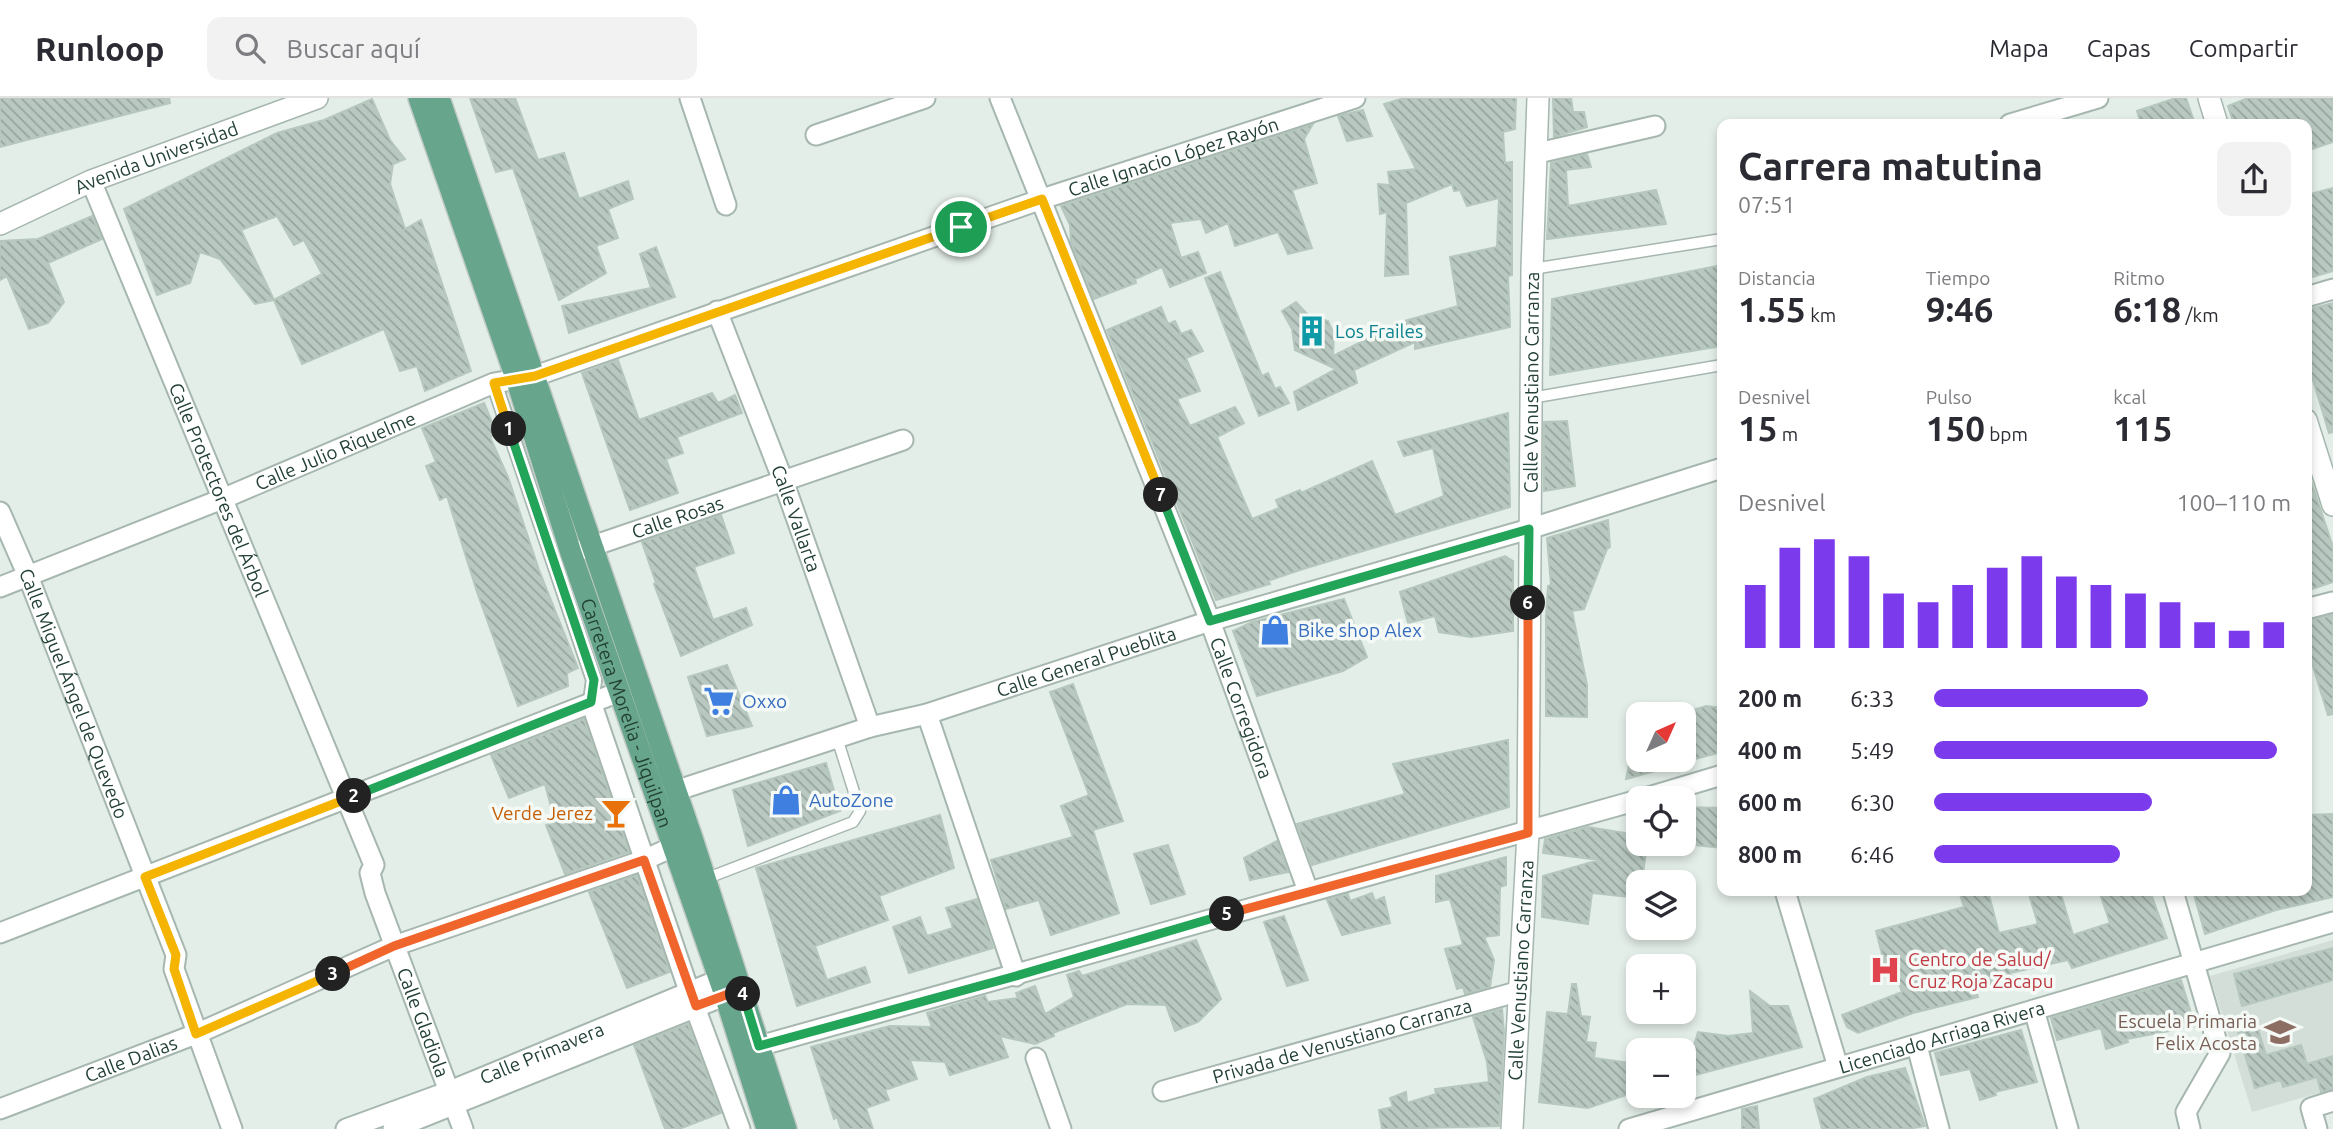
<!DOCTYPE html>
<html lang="es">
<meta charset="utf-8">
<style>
:root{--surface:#fff;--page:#f2f2f3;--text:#2b2b33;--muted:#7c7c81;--line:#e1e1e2;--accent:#7c3aed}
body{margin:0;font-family:Ubuntu,sans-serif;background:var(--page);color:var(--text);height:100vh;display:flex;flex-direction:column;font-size:26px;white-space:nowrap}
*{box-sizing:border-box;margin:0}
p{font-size:23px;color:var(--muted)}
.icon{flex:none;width:38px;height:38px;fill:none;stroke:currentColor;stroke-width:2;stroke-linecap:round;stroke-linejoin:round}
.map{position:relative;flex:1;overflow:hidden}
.details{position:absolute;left:1717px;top:21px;width:595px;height:777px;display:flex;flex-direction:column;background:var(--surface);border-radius:14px;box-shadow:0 4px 10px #0003}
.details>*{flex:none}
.needle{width:46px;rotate:45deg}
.tools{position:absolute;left:1626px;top:604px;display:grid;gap:14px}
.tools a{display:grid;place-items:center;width:70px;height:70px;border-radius:14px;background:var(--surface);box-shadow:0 4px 10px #0003;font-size:35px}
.pin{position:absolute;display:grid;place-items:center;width:60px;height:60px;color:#fff;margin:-30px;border:4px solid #fff;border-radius:50%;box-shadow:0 2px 7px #0007}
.km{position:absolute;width:35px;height:35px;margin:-18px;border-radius:50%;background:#222;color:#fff;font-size:19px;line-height:35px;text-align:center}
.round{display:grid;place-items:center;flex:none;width:74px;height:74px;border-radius:14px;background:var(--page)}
.head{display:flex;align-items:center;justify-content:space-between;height:119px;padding:0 21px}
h1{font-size:38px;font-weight:600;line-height:52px}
.figures{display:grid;grid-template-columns:repeat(3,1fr);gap:10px;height:119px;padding:7px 21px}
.figures div{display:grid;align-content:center}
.figures b{font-size:35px;font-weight:600}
.figures small{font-size:19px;font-weight:400}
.figures p{font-size:19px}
.chart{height:196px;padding:14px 21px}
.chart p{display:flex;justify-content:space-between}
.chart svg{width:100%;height:126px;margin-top:7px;stroke:var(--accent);stroke-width:6}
ul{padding:0 21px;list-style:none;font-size:23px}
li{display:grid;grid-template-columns:112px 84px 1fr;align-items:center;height:52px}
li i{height:18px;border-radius:9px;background:var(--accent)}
header{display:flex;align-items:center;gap:42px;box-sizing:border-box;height:98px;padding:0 35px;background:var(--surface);border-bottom:2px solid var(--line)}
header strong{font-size:33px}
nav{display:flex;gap:38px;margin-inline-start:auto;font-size:24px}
.search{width:490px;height:63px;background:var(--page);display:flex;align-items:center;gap:18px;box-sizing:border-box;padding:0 24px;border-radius:14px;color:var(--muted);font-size:26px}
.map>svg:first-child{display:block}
.built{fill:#d2ded7}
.building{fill:url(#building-back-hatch);stroke:#b6c8be;stroke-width:2;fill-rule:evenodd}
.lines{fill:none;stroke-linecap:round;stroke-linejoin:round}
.service-casing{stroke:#a6b7af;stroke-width:13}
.pedestrian-casing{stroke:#a6b7af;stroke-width:18}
.minor-casing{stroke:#a6b7af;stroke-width:23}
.tertiary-casing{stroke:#a6b7af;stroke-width:24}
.primary-casing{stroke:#c1cac6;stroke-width:24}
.service{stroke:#fff;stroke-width:10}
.pedestrian{stroke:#fff;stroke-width:14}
.minor{stroke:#fff;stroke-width:19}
.tertiary{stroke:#fff;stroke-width:21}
.primary{stroke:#67a58d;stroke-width:21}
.split-1-casing{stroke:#fff;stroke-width:14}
.split-2-casing{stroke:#fff;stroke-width:14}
.split-3-casing{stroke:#fff;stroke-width:14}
.split-4-casing{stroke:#fff;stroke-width:14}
.split-5-casing{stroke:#fff;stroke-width:14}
.split-6-casing{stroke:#fff;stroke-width:14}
.split-7-casing{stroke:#fff;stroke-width:14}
.split-8-casing{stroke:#fff;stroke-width:14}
.split-1{stroke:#f5b400;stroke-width:9}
.split-2{stroke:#22a559;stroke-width:9}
.split-3{stroke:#f5b400;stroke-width:9}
.split-4{stroke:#f0652b;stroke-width:9}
.split-5{stroke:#22a559;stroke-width:9}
.split-6{stroke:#f0652b;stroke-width:9}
.split-7{stroke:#22a559;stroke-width:9}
.split-8{stroke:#f5b400;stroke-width:9}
.labels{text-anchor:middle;stroke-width:7;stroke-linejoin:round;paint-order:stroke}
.street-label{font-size:19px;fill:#234135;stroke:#f5faf7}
.culture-label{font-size:19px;fill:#0d838f;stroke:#f5faf7;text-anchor:start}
.shop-label{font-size:19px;fill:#366cbe;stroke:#f5faf7;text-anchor:start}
.food-label{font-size:19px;fill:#c56008;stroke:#f5faf7;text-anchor:end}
.health-label{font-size:19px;fill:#be3a42;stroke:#f5faf7;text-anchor:start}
.education-label{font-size:19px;fill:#785e54;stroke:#f5faf7;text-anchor:end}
</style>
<header>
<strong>Runloop</strong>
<div class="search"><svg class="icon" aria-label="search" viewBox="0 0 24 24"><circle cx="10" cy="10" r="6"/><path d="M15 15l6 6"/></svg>Buscar aquí</div>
<nav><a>Mapa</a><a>Capas</a><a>Compartir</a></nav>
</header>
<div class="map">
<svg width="2333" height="1031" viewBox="0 0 2333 1031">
<defs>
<pattern id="building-back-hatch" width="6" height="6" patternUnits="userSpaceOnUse" patternTransform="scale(1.75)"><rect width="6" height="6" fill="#b9c9c1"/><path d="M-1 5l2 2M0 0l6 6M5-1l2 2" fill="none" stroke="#96a59e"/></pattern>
</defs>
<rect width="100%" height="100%" fill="#e4eee8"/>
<path class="built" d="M2333,842V991L2252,1014L2210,878Z"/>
<path class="building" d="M0,0H169L170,5L0,49Z
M470,0H515L538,62L564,55L579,101L628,83L633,101L608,111L618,140L596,148L606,175L559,202L513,70L496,74Z
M1404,0H1516L1515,31L1503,34L1505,65L1512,64V177L1508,178L1510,229L1415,251V244L1354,272L1357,285L1298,312L1294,294L1336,271L1295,252L1292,231L1282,213L1296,204L1308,217L1328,223L1334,236L1333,258L1401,224L1458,208L1450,159L1497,149L1499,100L1467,108L1460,92L1454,93L1452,86L1406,105L1408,176L1385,178L1387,114L1380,116L1378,86L1390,87L1388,74L1416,71L1384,6Z
M1553,0H1571L1573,14H1584L1587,29L1554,39Z
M2176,0H2186L2195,26H2141L2137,13Z
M2248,0H2333V44L2306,53V26H2234L2228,8Z
M372,1L390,42L405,61L393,66L390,86L405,131L421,122L471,273L425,293L417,268L400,273L384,231L302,266L274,202L255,206L220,161L200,154L190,185L157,197L124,111L277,35L324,22ZM277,118L294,147L304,142L322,176L274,202L241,132Z
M1363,12L1372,38L1347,43L1338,18Z
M1313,26L1304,41L1317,85L1292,92L1312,150L1288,156L1278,134L1235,148L1228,125L1206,135L1201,121L1170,125L1181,160L1198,154L1206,175L1170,189L1162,169L1135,181L1136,185L1094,201L1071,144L1070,127L1061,108Z
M1587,56L1591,69L1566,72L1568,108L1656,92L1666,126L1547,141L1551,65Z
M2333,90V173L2306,181V97Z
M92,118L102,141L48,165L64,204L48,225L29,231L7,178L0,182V143L38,141Z
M656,149L675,199L569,235L562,208L651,190L640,156Z
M1722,167V248L1550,277L1552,201Z
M1220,174L1262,278L1268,275L1275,291L1280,289L1289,305L1259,318L1205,180Z
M2333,205V334L2329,335L2306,259V212Z
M1161,209L1168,226L1175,223L1181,236L1191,232L1203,253L1186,260L1200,293L1177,301L1190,328L1235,309L1244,325L1217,339L1252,421L1279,410L1276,402L1300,392L1301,395L1372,363L1395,417L1444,398L1433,350L1404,358L1398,344L1508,315L1510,409L1303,471L1268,483L1270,486L1216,502L1107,232Z
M618,262L639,322L712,295L718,305L735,297L742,315L677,339L683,355L666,361L678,395L630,412L582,275Z
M484,305L497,336L490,339L508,379L539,472L578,570L567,575L568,588L518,608L477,494L447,398L440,402L426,368L436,364L422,330Z
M1567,323L1575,388L1544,393V324Z
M2309,377L2333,449V484L2306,493Z
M721,417L734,455L694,469L713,522L746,510L752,527L681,558L654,486L656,485L642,444Z
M1608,422L1610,449L1607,451L1584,511L1572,513L1587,587V619L1546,618V519L1548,488L1551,487L1547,440Z
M1505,458L1513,463V533L1471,539L1439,534L1435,518L1408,525L1400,494Z
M1344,501L1367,559L1343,573L1257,598L1233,533L1252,524Z
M2333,517V616L2328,617L2306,546V523Z
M727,567L752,628L707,638L688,579Z
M1073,586L1123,723L1093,732L1119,815L1051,837L1039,802L1006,811L991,762L1073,739L1061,708L1089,697L1050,594Z
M1706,608L1722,610V654L1684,664V615Z
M584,621L629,754L565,776L546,727L555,724L545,686L509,700L491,657Z
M1508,642L1509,709L1312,767L1297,726L1405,696L1393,666Z
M1630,662H1679L1680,666L1626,681Z
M826,665L840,713L748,748L733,692Z
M1684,709L1722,710V750L1684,746Z
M2333,716V799L2276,812L2205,836L2193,793H2306V734L2312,733L2307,717Z
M940,717L954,770L879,798L888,822L815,848L827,882L865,869L870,884L797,908L756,770Z
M1588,729L1638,737V746H1647L1642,784H1638V800L1592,795L1588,826L1542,819L1543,778L1599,762L1543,755L1545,741Z
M1277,743L1288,774L1250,782L1244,760Z
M1168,747L1185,796L1151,806L1134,756Z
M1506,759V787L1500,789L1499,837L1484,839L1494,862L1490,889L1465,896L1463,889L1457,891L1445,851L1463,847L1450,801L1436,804V778Z
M637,777L670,874L627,890L589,794Z
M1959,793H1988L1999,835L2038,826L2028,793H2060L2073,837L2110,825L2099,793H2150L2167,840L2072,870L2068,862L2010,875L2012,884L1976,893L1978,899L1913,915L1858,935L1847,929L1842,917L1902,894L1892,865L1885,868L1876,833L1964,809Z
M1372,795L1375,803L1384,799L1390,825L1342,837L1327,802L1348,796L1350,803Z
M977,801L993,850L909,875L893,829L920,819L927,838L953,830L946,810Z
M1284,818L1308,882L1287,888L1264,824Z
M1196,842L1221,901L1198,924L1175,933L1166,907L1127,906L1053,935L1054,938L1035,946L1000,938L1008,959L950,977L945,964L910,962L917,981L885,992L889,1002L866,1010L873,1031H841L837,1019L834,1021L811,949L890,928L932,929L927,915L985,898L988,904L1018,900L1016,895L1035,888L1045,916L1074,899L1067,877L1079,873L1082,878Z
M2333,850V882L2242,908L2234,876Z
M2181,882L2195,928L2127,941L2128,944L2106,951L2101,930L2057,942L2051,920Z
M1572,886H1576L1581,918L1590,919L1586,944L1596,945L1594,960L1638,966V993L1588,1010L1539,1004L1547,914L1568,916Z
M1750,893L1770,908H1788L1802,949L1684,980V945L1694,947L1698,934L1728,938L1753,935Z
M1502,911L1504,934L1499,1028L1382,1031L1379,1012L1393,1009L1390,1000L1406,994L1407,1005L1436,996L1435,991L1489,984L1487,964L1473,919Z
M2254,918L2266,957L2301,947L2307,966L2333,958V991L2321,994L2317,979L2283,989L2281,982L2255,990L2235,924Z
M688,926L721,1015L679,1031H665L634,947Z
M2021,932L2037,984L1995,994L1996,997L1980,1002L1970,971L1941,977L1935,955Z
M1905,970L1925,1028L1908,1031H1822L1814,1001L1867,979Z
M1757,1008L1759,1031H1742V1011Z"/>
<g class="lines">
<g class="service-casing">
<path id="service" d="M1532,171L1722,141
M1531,300L1722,267
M705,781L853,724L860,713L837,640"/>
</g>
<g class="pedestrian-casing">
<path id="pedestrian" d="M494,285L594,582L591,604"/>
</g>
<g class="minor-casing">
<g id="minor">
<path d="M690,0L726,107"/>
<path id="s1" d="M1000,0L1210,523L1308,793"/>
<path d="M2010,26L2098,0"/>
<path d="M816,37L925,0"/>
<path d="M1538,55L1655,28"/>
<path id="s2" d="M91,83L374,767L370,775L375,795L463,1031"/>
<path d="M2306,199L2333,191"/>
<path id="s3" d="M717,213L784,385L870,629"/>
<path id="s4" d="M0,414L28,478L176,857L174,871L232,1031"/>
<path id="s5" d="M578,453L903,342"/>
<path id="s6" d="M0,489L222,401L494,285L535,278L1042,101L1355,0"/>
<path d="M2306,511L2333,504"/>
<path d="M591,604L689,893L740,1031"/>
<path d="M927,616L1016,878"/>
<path id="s7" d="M663,697L870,629L927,616L1210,523L1529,431L1722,370"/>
<path d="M1645,700L1722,677"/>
<path d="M1785,793L1838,969"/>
<path d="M2173,793L2220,955L2186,1014L2190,1031"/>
<path d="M0,835L619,594"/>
<path d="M2034,912L2068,1031"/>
<path d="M759,948L1638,702"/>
<path d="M1917,948L1939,1031"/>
<path d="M1036,960L1061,1031"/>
<path id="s8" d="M1163,993L1520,893"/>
<path id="s9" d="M0,1011L196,936L394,848L644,762L688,742"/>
<path id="s10" d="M346,1031L450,993L733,876"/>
<path d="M393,1031L739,892"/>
<path id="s11" d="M1629,1031L2333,824"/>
<path d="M2317,1031L2311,1010L2333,1003"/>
</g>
</g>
<g class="tertiary-casing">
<g id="tertiary">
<path d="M2209,0L2217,26"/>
<path id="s12" d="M0,126L91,83L317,0"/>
<path d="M2306,322L2333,407"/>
<path id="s13" d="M1512,1031L1528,735L1532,171L1538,0"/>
</g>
</g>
<g class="primary-casing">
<g id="primary">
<path id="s14" d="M419,0L516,280L571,455L725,897L767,1031"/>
<path d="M439,0L692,740L786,1031"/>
</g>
</g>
<use href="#service" class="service"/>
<use href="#pedestrian" class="pedestrian"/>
<use href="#minor" class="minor"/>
<use href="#tertiary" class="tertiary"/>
<use href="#primary" class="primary"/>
</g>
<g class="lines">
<g class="split-1-casing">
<path id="split-1" d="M509,331L494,285L535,278L961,129"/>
</g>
<g class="split-2-casing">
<path id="split-2" d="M354,698L591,604L594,582L509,331"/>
</g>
<g class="split-3-casing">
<path id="split-3" d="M333,876L196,936L174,871L176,857L145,779L354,698"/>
</g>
<g class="split-4-casing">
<path id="split-4" d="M333,876L394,848L644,762L696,908L742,891L743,896"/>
</g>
<g class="split-5-casing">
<path id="split-5" d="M743,896L759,948L1016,878L1227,816"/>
</g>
<g class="split-6-casing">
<path id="split-6" d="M1227,816L1528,735V505"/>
</g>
<g class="split-7-casing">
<path id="split-7" d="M1161,397L1210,523L1529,431L1528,505"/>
</g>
<g class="split-8-casing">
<path id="split-8" d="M961,129L1042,101L1161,397"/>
</g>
<use href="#split-1" class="split-1"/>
<use href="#split-2" class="split-2"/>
<use href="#split-3" class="split-3"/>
<use href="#split-4" class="split-4"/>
<use href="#split-5" class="split-5"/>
<use href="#split-6" class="split-6"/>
<use href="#split-7" class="split-7"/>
<use href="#split-8" class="split-8"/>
</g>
<defs>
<g id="building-bare" transform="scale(2.415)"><path d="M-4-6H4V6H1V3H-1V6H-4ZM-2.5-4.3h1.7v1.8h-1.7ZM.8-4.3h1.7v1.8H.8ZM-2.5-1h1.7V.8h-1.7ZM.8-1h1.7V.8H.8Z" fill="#0f9aa8" stroke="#f5faf7" stroke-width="2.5" paint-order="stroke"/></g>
<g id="shop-bare" transform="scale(2.415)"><path d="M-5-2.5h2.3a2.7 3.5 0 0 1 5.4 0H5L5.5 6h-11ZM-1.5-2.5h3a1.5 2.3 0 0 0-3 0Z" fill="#3f7fe0" stroke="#f5faf7" stroke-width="2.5" paint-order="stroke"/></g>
<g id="supermarket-bare" transform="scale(2.415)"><path d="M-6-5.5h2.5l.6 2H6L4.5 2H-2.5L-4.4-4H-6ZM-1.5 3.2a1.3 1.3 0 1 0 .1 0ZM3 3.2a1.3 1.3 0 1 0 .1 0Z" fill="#3f7fe0" stroke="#f5faf7" stroke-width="2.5" paint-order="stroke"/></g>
<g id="bar-bare" transform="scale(2.415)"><path d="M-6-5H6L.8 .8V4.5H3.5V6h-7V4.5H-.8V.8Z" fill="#e8710a" stroke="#f5faf7" stroke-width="2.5" paint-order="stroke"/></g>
<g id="hospital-bare" transform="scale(2.415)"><path d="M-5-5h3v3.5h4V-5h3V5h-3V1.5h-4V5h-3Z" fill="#e0444e" stroke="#f5faf7" stroke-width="2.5" paint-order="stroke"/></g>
<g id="school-bare" transform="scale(2.415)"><path d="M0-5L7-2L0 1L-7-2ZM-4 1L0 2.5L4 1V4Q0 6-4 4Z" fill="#8d6e63" stroke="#f5faf7" stroke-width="2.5" paint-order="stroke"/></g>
</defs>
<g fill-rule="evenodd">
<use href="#building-bare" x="1312" y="233"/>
<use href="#shop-bare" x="1275" y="532"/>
<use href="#supermarket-bare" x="719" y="603"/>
<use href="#shop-bare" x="786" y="702"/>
<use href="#bar-bare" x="616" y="715"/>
<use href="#hospital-bare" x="1885" y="872"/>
<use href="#school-bare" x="2280" y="934"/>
</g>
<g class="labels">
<g class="street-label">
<text dy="7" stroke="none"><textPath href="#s6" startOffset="1251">Calle Ignacio López Rayón</textPath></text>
<text dy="7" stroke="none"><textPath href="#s12" startOffset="170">Avenida Universidad</textPath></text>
<text dy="7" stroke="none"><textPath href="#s13" startOffset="747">Calle Venustiano Carranza</textPath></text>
<text dy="7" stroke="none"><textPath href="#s6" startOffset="362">Calle Julio Riquelme</textPath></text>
<text dy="7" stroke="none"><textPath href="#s2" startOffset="334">Calle Protectores del Árbol</textPath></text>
<text dy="7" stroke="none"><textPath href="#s3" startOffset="222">Calle Vallarta</textPath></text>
<text dy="7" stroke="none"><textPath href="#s5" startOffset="105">Calle Rosas</textPath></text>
<text dy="7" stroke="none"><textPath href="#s7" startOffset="444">Calle General Pueblita</textPath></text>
<text dy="7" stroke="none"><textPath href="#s4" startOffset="196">Calle Miguel Ángel de Quevedo</textPath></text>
<text dy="7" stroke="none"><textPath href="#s1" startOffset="656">Calle Corregidora</textPath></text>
<text dy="7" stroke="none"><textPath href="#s14" startOffset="649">Carretera Morelia - Jiquilpan</textPath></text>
<text dy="7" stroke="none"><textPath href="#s13" startOffset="159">Calle Venustiano Carranza</textPath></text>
<text dy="7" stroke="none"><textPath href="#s2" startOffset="908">Calle Gladiola</textPath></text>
<text dy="7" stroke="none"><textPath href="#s11" startOffset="326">Licenciado Arriaga Rivera</textPath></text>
<text dy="7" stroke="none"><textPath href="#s8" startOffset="186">Privada de Venustiano Carranza</textPath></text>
<text dy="7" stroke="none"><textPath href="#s10" startOffset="210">Calle Primavera</textPath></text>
<text dy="7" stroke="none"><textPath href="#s9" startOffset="140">Calle Dalias</textPath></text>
</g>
<g class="culture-label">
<text x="1335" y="240">Los Frailes</text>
</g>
<g class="shop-label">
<text x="1298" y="539">Bike shop Alex</text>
<text x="742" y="610">Oxxo</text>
<text x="809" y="709">AutoZone</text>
</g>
<g class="food-label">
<text x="593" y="722">Verde Jerez</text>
</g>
<g class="health-label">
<text x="1908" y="868">Centro de Salud/<tspan x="1908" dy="22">Cruz Roja Zacapu</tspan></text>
</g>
<g class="education-label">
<text x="2257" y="930">Escuela Primaria<tspan x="2257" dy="22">Felix Acosta</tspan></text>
</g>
</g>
</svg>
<div class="tools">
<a><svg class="needle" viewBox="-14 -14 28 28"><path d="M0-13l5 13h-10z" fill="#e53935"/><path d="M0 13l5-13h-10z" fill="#7c7c81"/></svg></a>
<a><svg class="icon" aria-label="locate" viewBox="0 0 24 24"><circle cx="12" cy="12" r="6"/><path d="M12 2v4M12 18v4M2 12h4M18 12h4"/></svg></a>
<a><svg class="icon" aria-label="layers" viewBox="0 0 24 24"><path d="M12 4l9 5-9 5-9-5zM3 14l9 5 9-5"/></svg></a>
<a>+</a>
<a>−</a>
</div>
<div class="pin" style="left:961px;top:129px;background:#1e9e55"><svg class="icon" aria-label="arrive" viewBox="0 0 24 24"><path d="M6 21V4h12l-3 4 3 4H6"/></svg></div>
<b class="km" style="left:509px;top:331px">1</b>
<b class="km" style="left:354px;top:698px">2</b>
<b class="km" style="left:333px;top:876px">3</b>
<b class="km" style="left:743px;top:896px">4</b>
<b class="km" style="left:1227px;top:816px">5</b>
<b class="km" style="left:1528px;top:505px">6</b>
<b class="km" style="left:1161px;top:397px">7</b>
<section class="details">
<div class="head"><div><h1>Carrera matutina</h1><p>07:51</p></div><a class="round"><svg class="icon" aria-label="share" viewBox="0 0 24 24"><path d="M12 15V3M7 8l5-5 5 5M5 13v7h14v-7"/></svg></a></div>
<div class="figures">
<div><p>Distancia</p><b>1.55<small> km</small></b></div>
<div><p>Tiempo</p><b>9:46</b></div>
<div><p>Ritmo</p><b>6:18<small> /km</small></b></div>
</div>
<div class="figures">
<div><p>Desnivel</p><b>15<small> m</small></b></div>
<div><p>Pulso</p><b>150<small> bpm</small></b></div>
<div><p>kcal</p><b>115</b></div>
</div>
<div class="chart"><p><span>Desnivel</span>100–110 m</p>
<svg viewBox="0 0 160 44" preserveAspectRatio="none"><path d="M5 44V22M15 44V9M25 44V6M35 44V12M45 44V25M55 44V28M65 44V22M75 44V16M85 44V12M95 44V19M105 44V22M115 44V25M125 44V28M135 44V35M145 44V38M155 44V35"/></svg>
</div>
<ul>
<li><b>200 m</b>6:33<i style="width:60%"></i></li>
<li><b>400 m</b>5:49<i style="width:96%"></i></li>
<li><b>600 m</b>6:30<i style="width:61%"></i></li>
<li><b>800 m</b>6:46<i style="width:52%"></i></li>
</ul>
</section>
</div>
